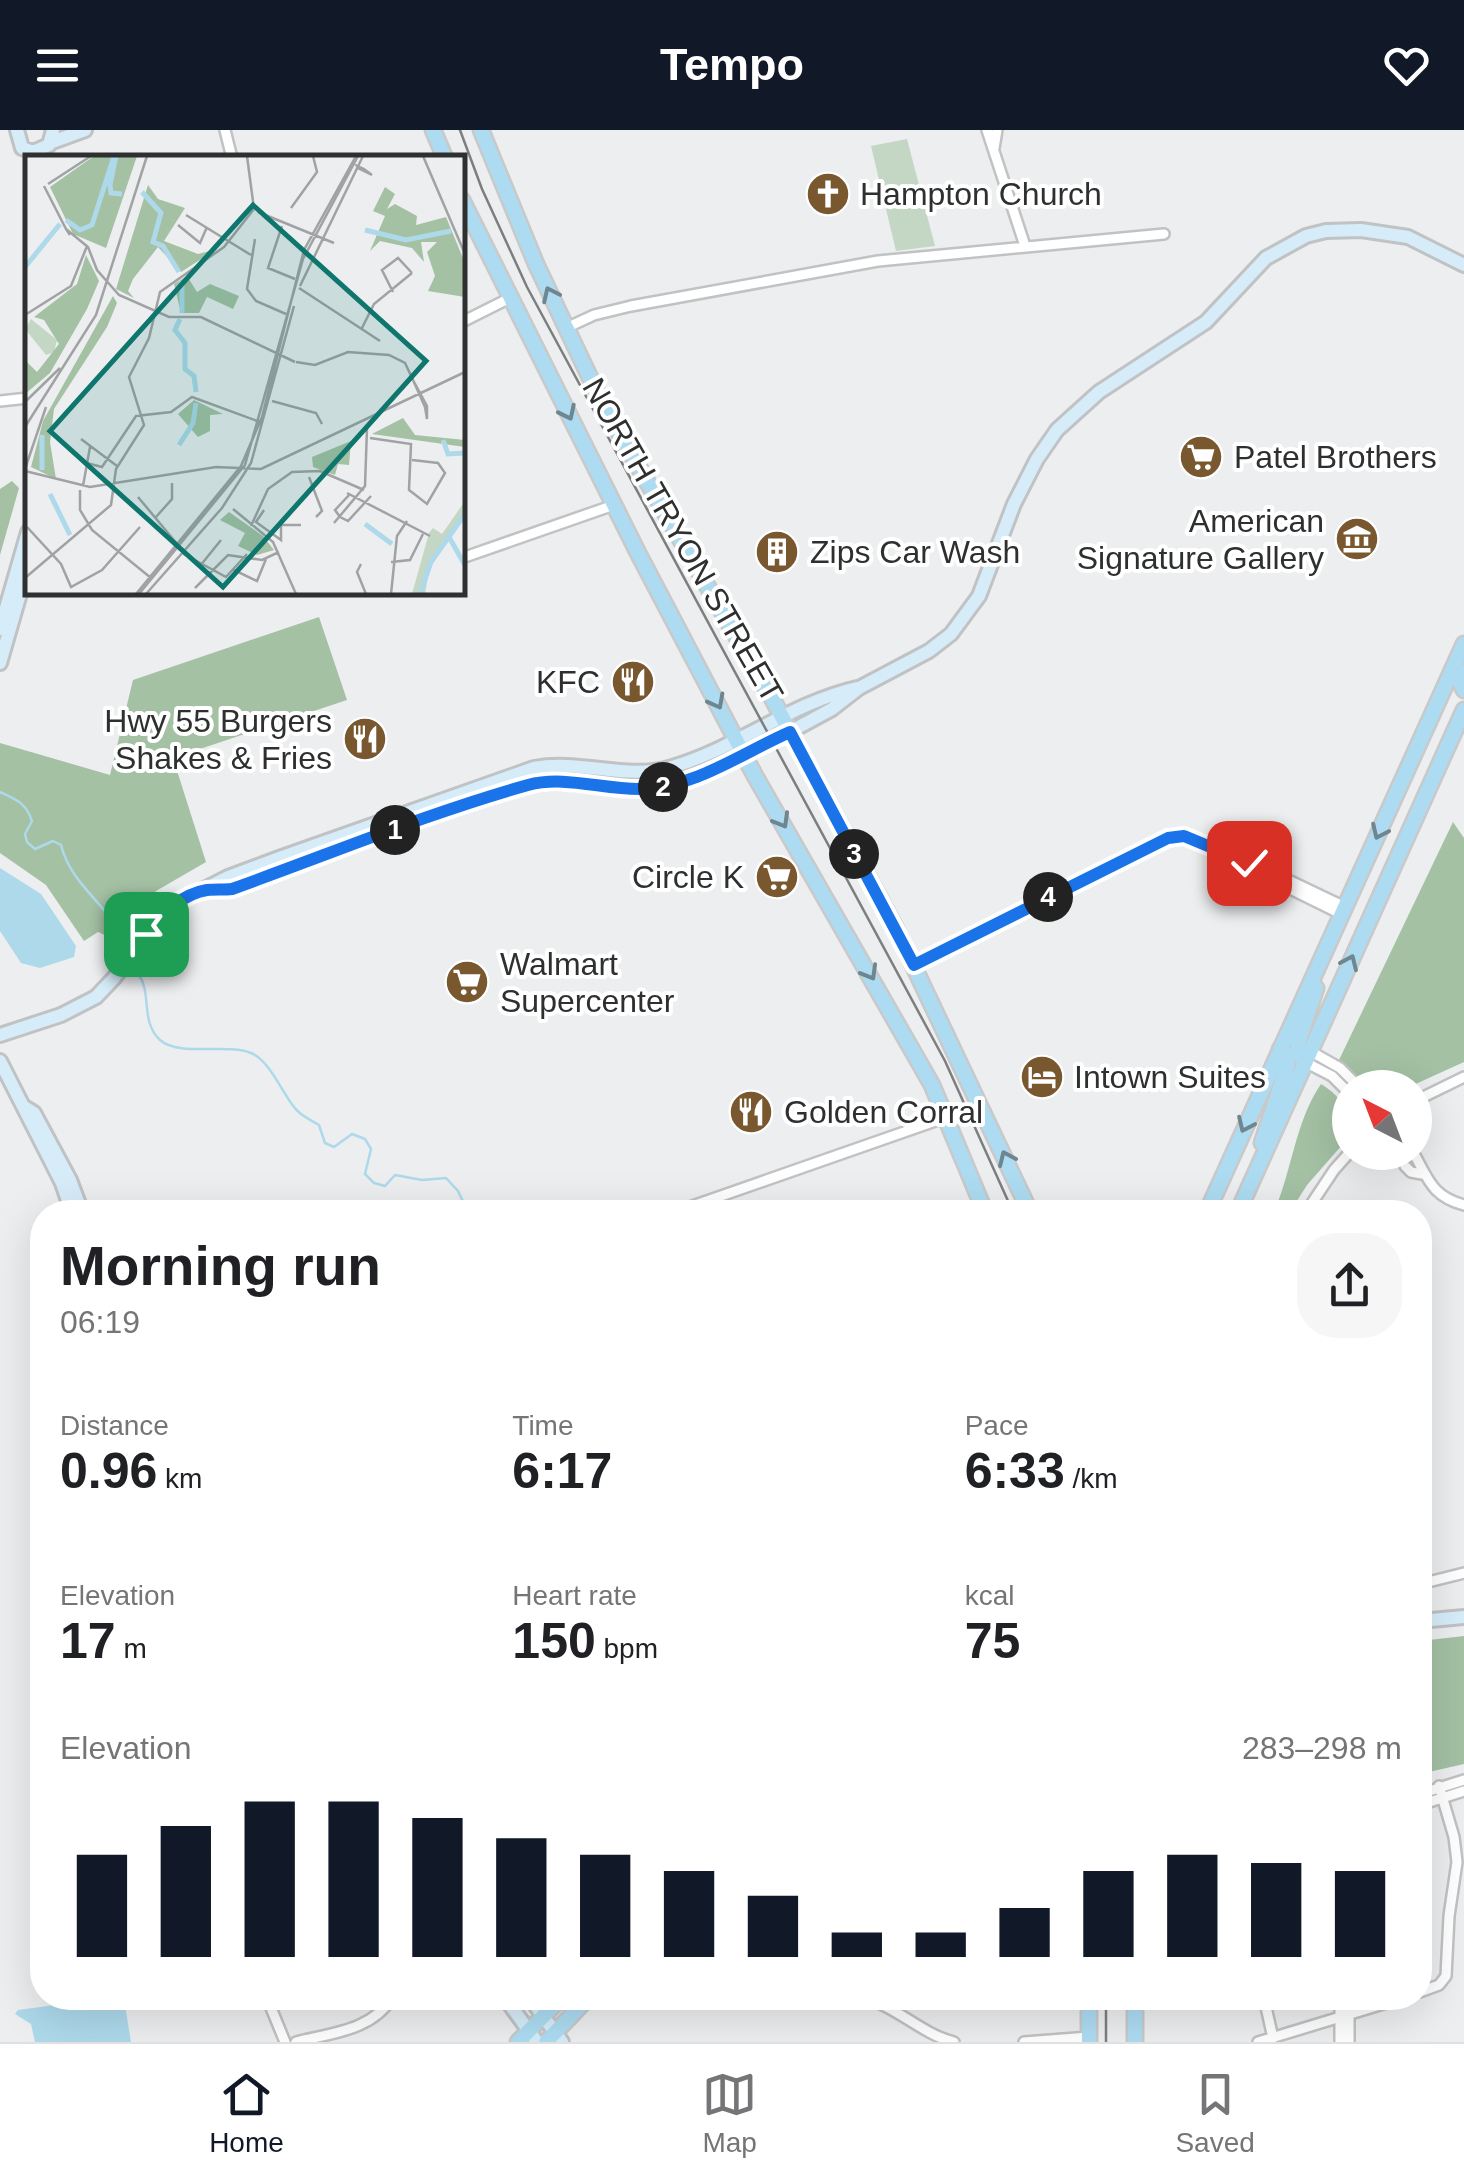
<!DOCTYPE html>
<meta charset="utf-8">
<style>
:root{--surface:#fff;--page:#f6f6f6;--text:#202124;--muted:#757577;--line:#e0e0e0;--accent:#111827}
body{margin:0;font-family:Arial,sans-serif;background:var(--page);color:var(--text);height:100vh;display:flex;flex-direction:column;font-size:38px;white-space:nowrap}
*{box-sizing:border-box;margin:0}
p{font-size:32px;color:var(--muted)}
.icon{flex:none;width:55px;height:55px;fill:none;stroke:currentColor;stroke-width:2;stroke-linecap:round;stroke-linejoin:round}
.map{position:relative;flex:1;overflow:hidden}
.details{position:absolute;left:30px;top:1070px;width:1402px;height:810px;display:flex;flex-direction:column;background:var(--surface);border-radius:40px;box-shadow:0 10px 40px #0002}
.details>*{flex:none}
.needle{width:65px;rotate:318deg}
.fabs{position:absolute;left:1332px;top:940px;display:grid;gap:20px}
.fabs a{display:grid;place-items:center;width:100px;height:100px;border-radius:50%;background:var(--surface);box-shadow:0 10px 40px #0002;font-size:50px}
.pin{position:absolute;display:grid;place-items:center;width:85px;height:85px;color:#fff;margin:-42px;border-radius:20px;box-shadow:0 5px 15px #0006}
.km{position:absolute;width:50px;height:50px;margin:-25px;border-radius:50%;background:#222;color:#fff;font-size:28px;line-height:50px;text-align:center}
.round{display:grid;place-items:center;flex:none;width:105px;height:105px;border-radius:40px;background:var(--page)}
.head{display:flex;align-items:center;justify-content:space-between;height:170px;padding:0 30px}
h1{font-size:55px;font-weight:800;line-height:75px}
.metrics{display:grid;grid-template-columns:repeat(3,1fr);gap:15px;height:170px;padding:10px 30px}
.metrics div{display:grid;align-content:center}
.metrics b{font-size:50px;font-weight:800}
.metrics small{font-size:28px;font-weight:400}
.metrics p{font-size:28px}
.chart{height:280px;padding:20px 30px}
.chart p{display:flex;justify-content:space-between}
.chart svg{width:100%;height:180px;margin-top:10px;stroke:var(--accent);stroke-width:6}
header{display:flex;justify-content:space-between;align-items:center;height:130px;padding:0 30px;background:var(--accent);color:#fff;font-size:45px;font-weight:800}
.tabs{display:flex;justify-content:space-around;align-items:center;height:140px;border-top:2px solid var(--line);background:var(--surface);font-size:28px;color:var(--muted)}
.tabs a{display:grid;justify-items:center;gap:5px}
.tabs .on{color:var(--accent)}
.map>svg:first-child{display:block}
.green{fill:#c4d7c5}
.forest{fill:#a4c1a4}
.water{fill:#add9eb}
.lines{fill:none;stroke-linecap:round;stroke-linejoin:round}
.stream{stroke:#add9eb;stroke-width:2.5}
.street-casing{stroke:#c0c2c4;stroke-width:14}
.secondary-casing{stroke:#c0c2c4;stroke-width:18}
.primary-casing{stroke:#c9c9c9;stroke-width:19}
.street{stroke:#fff;stroke-width:9}
.secondary{stroke:#d6edf9;stroke-width:12}
.primary{stroke:#addcf2;stroke-width:14}
.tram{stroke:#7d7f7f;stroke-width:2.5}
.oneway{stroke:#6e8690}
.route-casing{stroke:#fff;stroke-width:20}
.route{stroke:#1a73e8;stroke-width:12}
.labels{text-anchor:middle;stroke-width:8;stroke-linejoin:round;paint-order:stroke}
.poi-label{font-size:32px;fill:#2e2f2f;stroke:#fff;text-anchor:start}
.street-label{font-size:32px;fill:#2e2f2f;stroke:#fff}
.inset-river{fill:none;stroke:#add9eb;stroke-width:5}
.inset-road{fill:none;stroke:#a0a2a3;stroke-width:2.5}
.view{fill:#0f766e;fill-opacity:0.15;stroke:#0f766e;stroke-width:5}
.inset-edge{fill:none;stroke:#2e2f2f;stroke-width:5}
</style>
<header><svg class="icon" aria-label="menu" viewBox="0 0 24 24"><path d="M4 6h16M4 12h16M4 18h16"/></svg>Tempo<svg class="icon" aria-label="heart" viewBox="0 0 24 24"><path d="M12 20l-8-8c-3-5 5-10 8-4 3-6 11-1 8 4z"/></svg></header>
<div class="map">
<svg width="1464" height="1912" viewBox="0 0 1464 1912">
<rect width="100%" height="100%" fill="#eceef0"/>
<path class="green" d="M907,9L935,116L896,121L871,16Z"/>
<path class="forest" d="M12,351L19,358L0,425V359Z
M319,487L347,570L173,628L206,732L156,761L120,812L98,802L84,811L46,755L0,723V613L110,645L133,550Z
M1453,692L1464,708V932L1409,957H1370L1339,930Z
M1321,954C1343,968 1350,981 1350,1006L1307,1055L1290,1082H1274C1292,1041 1295,992 1321,954Z
M1464,1506V1634L1420,1644V1511Z"/>
<path class="water" d="M0,738L41,764L76,816L74,827L40,838L21,833L0,801Z
M93,1870L115,1869L125,1875L131,1912H35L31,1894L15,1884L18,1880Z"/>
<g class="lines">
<path class="stream" d="M0,662C17,670 26,673 32,691L25,704L27,712L35,719L53,711L61,715C71,754 103,771 122,805
M139,845C152,864 140,891 160,910C179,927 226,913 251,923C269,930 282,962 294,977C299,985 311,990 319,995L325,1013L334,1017L352,1004L365,1009L371,1019L365,1044L374,1053L385,1056L395,1045L422,1050L446,1048L458,1061L468,1082"/>
<g class="street-casing">
<path id="street" d="M225,0L232,28
M987,0L1025,116
M994,18L997,0
M462,192L510,168
M566,198L594,185L631,176L878,131L1164,104
M0,271L28,268
M462,428L614,375
M1341,784L1252,740L1246,733L1255,734L1345,777
M914,835L1172,707L1189,708L1246,733
M1310,921L1340,938L1360,958
M1305,932L1332,946L1350,964
M1415,971L1464,947
M1394,1022L1399,1028
M1413,1022C1428,1048 1431,1066 1464,1075
M1405,1036L1411,1042L1422,1044
M675,1082L947,987
M1306,1082L1334,1040L1350,1022
M1420,1454L1464,1443
M1420,1664L1464,1650
M1420,1675L1464,1661
M1420,1862L1439,1855L1446,1846L1449,1786L1457,1732L1454,1707L1439,1656
M267,1868L285,1912
M866,1868C898,1878 922,1904 954,1912
M1264,1868L1273,1908
M296,1912C331,1903 371,1901 392,1868
M1024,1912L1089,1907
M1258,1912L1403,1868
M1340,1912V1868
M1349,1912V1868"/>
</g>
<g class="secondary-casing">
<path id="secondary" d="M17,0L22,18L33,22L49,15L53,0
M52,12L85,0
M0,499L28,402
M0,533L28,436
M207,760L232,759L456,677L530,654L560,652L640,659L679,653L795,599L832,579L859,558L929,521L951,504L979,466L1014,374L1037,329L1057,300L1099,262L1206,192L1266,128L1306,106L1326,101L1361,100L1408,107L1464,135
M0,905L61,885L96,867L114,848L160,787L183,770L228,747L279,728L534,638C581,629 626,651 672,637C737,618 791,573 857,558
M0,931L62,1053L72,1082
M26,978L34,983L70,1050L82,1082
M1420,1491L1464,1487
M505,1868L537,1912
M530,1868L562,1912"/>
</g>
<g class="primary-casing">
<path id="primary" d="M433,0L445,28
M481,0L536,134L603,275L773,570L895,797L1030,1082
M462,70L638,423L755,646L932,955L985,1082
M1464,542L1460,552L1464,560
M1305,932L1298,923V913L1316,858
M1262,1013L1288,934L1287,926L1280,919
M1207,1082L1464,514
M1238,1082L1464,580
M1089,1868V1912
M1135,1868V1912
M518,1912L561,1868
M546,1912L588,1868"/>
</g>
<use href="#street" class="street"/>
<use href="#secondary" class="secondary"/>
<use href="#primary" class="primary"/>
<path class="tram" d="M460,0L482,59L527,157L945,931L1013,1082
M1106,1912V1868"/>
</g>
<defs><path id="oneway-chevron" d="M-2-3.5L2.5 0L-2 3.5" fill="none" stroke-width="1.6" stroke-linecap="round" stroke-linejoin="round" transform="scale(2.5)"/></defs>
<g class="oneway">
<use href="#oneway-chevron" transform="translate(550 164) rotate(-115)"/>
<use href="#oneway-chevron" transform="translate(568 283) rotate(64)"/>
<use href="#oneway-chevron" transform="translate(717 572) rotate(62)"/>
<use href="#oneway-chevron" transform="translate(782 691) rotate(60)"/>
<use href="#oneway-chevron" transform="translate(1379 702) rotate(115)"/>
<use href="#oneway-chevron" transform="translate(1350 832) rotate(-66)"/>
<use href="#oneway-chevron" transform="translate(870 843) rotate(60)"/>
<use href="#oneway-chevron" transform="translate(1245 995) rotate(115)"/>
<use href="#oneway-chevron" transform="translate(1006 1028) rotate(-114)"/>
</g>
<g class="lines">
<g class="route-casing">
<path id="route" d="M146,804C161,785 181,764 207,760C215,759 224,760 232,759C330,724 428,683 528,655C565,645 604,660 642,659C694,658 744,622 790,602L914,835L1168,708L1184,706L1249,733"/>
</g>
<use href="#route" class="route"/>
</g>
<defs>
<g id="church-disc" transform="scale(2.25)"><circle r="9.5" fill="#79582f" stroke="#fff"/><path d="M-1.2-6h2.4v3.5h3.3v2.4h-3.3V6h-2.4V-.1h-3.3v-2.4h3.3Z" fill="#fff"/></g>
<g id="supermarket-disc" transform="scale(2.25)"><circle r="9.5" fill="#79582f" stroke="#fff"/><path d="M-6-5.5h2.5l.6 2H6L4.5 2H-2.5L-4.4-4H-6ZM-1.5 3.2a1.3 1.3 0 1 0 .1 0ZM3 3.2a1.3 1.3 0 1 0 .1 0Z" fill="#fff"/></g>
<g id="museum-disc" transform="scale(2.25)"><circle r="9.5" fill="#79582f" stroke="#fff"/><path d="M0-6L6-3V-2H-6V-3ZM-5-1h2V3h-2ZM-1-1h2V3h-2ZM3-1h2V3H3ZM-6 4H6V6H-6Z" fill="#fff"/></g>
<g id="building-disc" transform="scale(2.25)"><circle r="9.5" fill="#79582f" stroke="#fff"/><path d="M-4-6H4V6H1V3H-1V6H-4ZM-2.5-4.3h1.7v1.8h-1.7ZM.8-4.3h1.7v1.8H.8ZM-2.5-1h1.7V.8h-1.7ZM.8-1h1.7V.8H.8Z" fill="#fff"/></g>
<g id="restaurant-disc" transform="scale(2.25)"><circle r="9.5" fill="#79582f" stroke="#fff"/><path d="M-5-6h1v4h1v-4h1v4h1v-4h1v5L-1.5 .5V6h-2V.5L-5-1ZM5-6V6H3V1.5H1.5Q1.5-4 5-6Z" fill="#fff"/></g>
<g id="hotel-disc" transform="scale(2.25)"><circle r="9.5" fill="#79582f" stroke="#fff"/><path d="M-6-4.5h1.5V1H6V5H4.5V3h-9V5H-6ZM-4 0a1.8 1.8 0 1 1 3.6 0ZM.5 0V-2.5h3Q6-2.5 6 0Z" fill="#fff"/></g>
</defs>
<g fill-rule="evenodd">
<use href="#church-disc" x="828" y="64"/>
<use href="#supermarket-disc" x="1201" y="327"/>
<use href="#museum-disc" x="1357" y="409"/>
<use href="#building-disc" x="777" y="422"/>
<use href="#restaurant-disc" x="633" y="552"/>
<use href="#restaurant-disc" x="365" y="609"/>
<use href="#supermarket-disc" x="777" y="747"/>
<use href="#supermarket-disc" x="467" y="852"/>
<use href="#hotel-disc" x="1042" y="947"/>
<use href="#restaurant-disc" x="751" y="982"/>
</g>
<g class="labels">
<g class="poi-label">
<text x="860" y="75">Hampton Church</text>
<text x="1234" y="338">Patel Brothers</text>
<text x="1324" y="402" text-anchor="end">American<tspan x="1324" dy="37">Signature Gallery</tspan></text>
<text x="810" y="433">Zips Car Wash</text>
<text x="600" y="563" text-anchor="end">KFC</text>
<text x="332" y="602" text-anchor="end">Hwy 55 Burgers<tspan x="332" dy="37">Shakes &amp; Fries</tspan></text>
<text x="744" y="758" text-anchor="end">Circle K</text>
<text x="500" y="845">Walmart<tspan x="500" dy="37">Supercenter</tspan></text>
<text x="1074" y="958">Intown Suites</text>
<text x="784" y="993">Golden Corral</text>
</g>
<g class="street-label">
<text transform="translate(683 410) rotate(60)" y="11">NORTH TRYON STREET</text>
</g>
</g>
<g transform="translate(25 25)">
<rect width="440" height="440" fill="#eceef0"/>
<path d="M6,164L32,185L29,197L21,200L0,174ZM440,346V359L405,409L400,439H387L404,378L408,373L417,379Z" fill="#c4d7c5"/>
<path d="M69,1H112L81,93L48,79L25,32ZM123,30L133,44L160,53L139,86L173,99L192,94L156,117L133,92L108,124L103,136L109,143L91,134ZM360,32L370,39L362,54L370,49L392,61L391,70L421,62L440,108V142L403,136L410,121L402,97L412,87H396L399,107L387,93L355,86L345,96L360,61L348,56ZM61,100L74,126L62,154L25,218L0,239V205L12,217L34,189L19,165L9,162L52,129ZM162,121L172,137L185,129L214,141L208,154L182,142L174,158H156L149,129ZM88,141L92,148L82,172L29,254L25,287L31,324L6,312L18,266ZM169,245L198,259L185,260V276L173,282L153,259ZM378,263L390,280L440,285V292L347,279ZM326,286L324,310L313,309L310,320L288,312L287,302ZM204,357L238,381L249,395L232,400L213,391L220,378L195,365Z" fill="#a4c1a4"/>
<path class="inset-river" d="M91,1L85,30L86,38L97,39M117,37L136,58L128,87L138,91L154,117M41,65L55,75L67,70L89,1M340,75L381,85L426,76M0,112L35,69M157,126V158M155,164L150,175L160,188V214L169,221L171,237M418,285L423,299L440,298M154,290L168,268L171,248M17,315V280M25,339L45,380M340,369L367,389M424,382L440,410M395,439L406,407L440,359"/>
<path class="inset-road" d="M222,1L229,54M398,1L440,99M332,11L339,14L347,20L333,13ZM23,29L66,1M19,31L41,74M266,53L292,17L288,1M233,57L309,88M161,60L226,100M153,70L175,88L182,72M257,71L243,113L270,124M45,80L41,74L63,92L72,115L94,140L144,162H176L270,207M230,84L222,134L231,146L261,159M275,131L338,1M274,133L355,186M368,137L357,115L373,103L387,118M0,160L46,131L62,91M337,173L349,149L387,118M271,207L290,210L323,197L364,200L380,208L388,225M388,225L402,251V264L400,252ZM247,246L291,258L297,269M0,247L35,213M0,272L71,160L122,1M345,283L386,289L384,335L402,349L420,318L413,308L387,305M56,284L92,311M58,307L77,312L111,261L146,257L167,242L235,267M0,314L21,252M0,316L65,332L191,312L236,314L440,217M284,322L297,356L291,362M58,331L65,292M55,335V355L67,375L126,423M322,338L405,381M113,342L153,390M208,354L248,387L271,439M239,355L231,367L256,385V370H276M131,362L147,344V328M315,362L323,366L346,341M315,362L310,355L325,339M309,368L340,331L342,273M226,371L243,334L267,317L295,316L339,335M2,372L36,409L46,432L77,415L115,372M157,398L201,422L222,399M366,407L385,405L398,379M336,409L332,417L341,439M175,411L196,385M209,415L232,426L241,404M0,423L86,350L91,314L119,270L104,222L124,183L135,137L199,92L229,54M170,433L203,400L237,405L254,397M111,439L216,311L237,262L279,95L331,1M114,439L220,310L278,104L333,1M121,439L197,353L226,308L269,151M366,439L372,381L382,366"/>
<path class="view" d="M228,50L401,206L198,432L25,276Z"/>
<rect width="440" height="440" class="inset-edge"/>
</g>
</svg>
<div class="fabs">
<a><svg class="needle" viewBox="-14 -14 28 28"><path d="M0-13l5 13h-10z" fill="#e53935"/><path d="M0 13l5-13h-10z" fill="#757577"/></svg></a>
</div>
<div class="pin" style="left:146px;top:804px;background:#1e9e55"><svg class="icon" aria-label="arrive" viewBox="0 0 24 24"><path d="M6 21V4h12l-3 4 3 4H6"/></svg></div>
<div class="pin" style="left:1249px;top:733px;background:#d93025"><svg class="icon" aria-label="check" viewBox="0 0 24 24"><path d="M5 12l5 5 9-10"/></svg></div>
<b class="km" style="left:395px;top:700px">1</b>
<b class="km" style="left:663px;top:657px">2</b>
<b class="km" style="left:854px;top:724px">3</b>
<b class="km" style="left:1048px;top:767px">4</b>
<section class="details">
<div class="head"><div><h1>Morning run</h1><p>06:19</p></div><a class="round"><svg class="icon" aria-label="share" viewBox="0 0 24 24"><path d="M12 15V3M7 8l5-5 5 5M5 13v7h14v-7"/></svg></a></div>
<div class="metrics">
<div><p>Distance</p><b>0.96<small> km</small></b></div>
<div><p>Time</p><b>6:17</b></div>
<div><p>Pace</p><b>6:33<small> /km</small></b></div>
</div>
<div class="metrics">
<div><p>Elevation</p><b>17<small> m</small></b></div>
<div><p>Heart rate</p><b>150<small> bpm</small></b></div>
<div><p>kcal</p><b>75</b></div>
</div>
<div class="chart"><p><span>Elevation</span>283–298 m</p>
<svg viewBox="0 0 160 44" preserveAspectRatio="none"><path d="M5 44V19M15 44V12M25 44V6M35 44V6M45 44V10M55 44V15M65 44V19M75 44V23M85 44V29M95 44V38M105 44V38M115 44V32M125 44V23M135 44V19M145 44V21M155 44V23"/></svg>
</div>
</section>
</div>
<nav class="tabs">
<a class="on"><svg class="icon" aria-label="home" viewBox="0 0 24 24"><path d="M3 11l9-7 9 7M6 9v11h12V9"/></svg>Home</a>
<a><svg class="icon" aria-label="map" viewBox="0 0 24 24"><path d="M3 6l6-2 6 2 6-2v14l-6 2-6-2-6 2zM9 4v14M15 6v14"/></svg>Map</a>
<a><svg class="icon" aria-label="saved" viewBox="0 0 24 24"><path d="M7 4h10v16l-5-4-5 4z"/></svg>Saved</a>
</nav>
